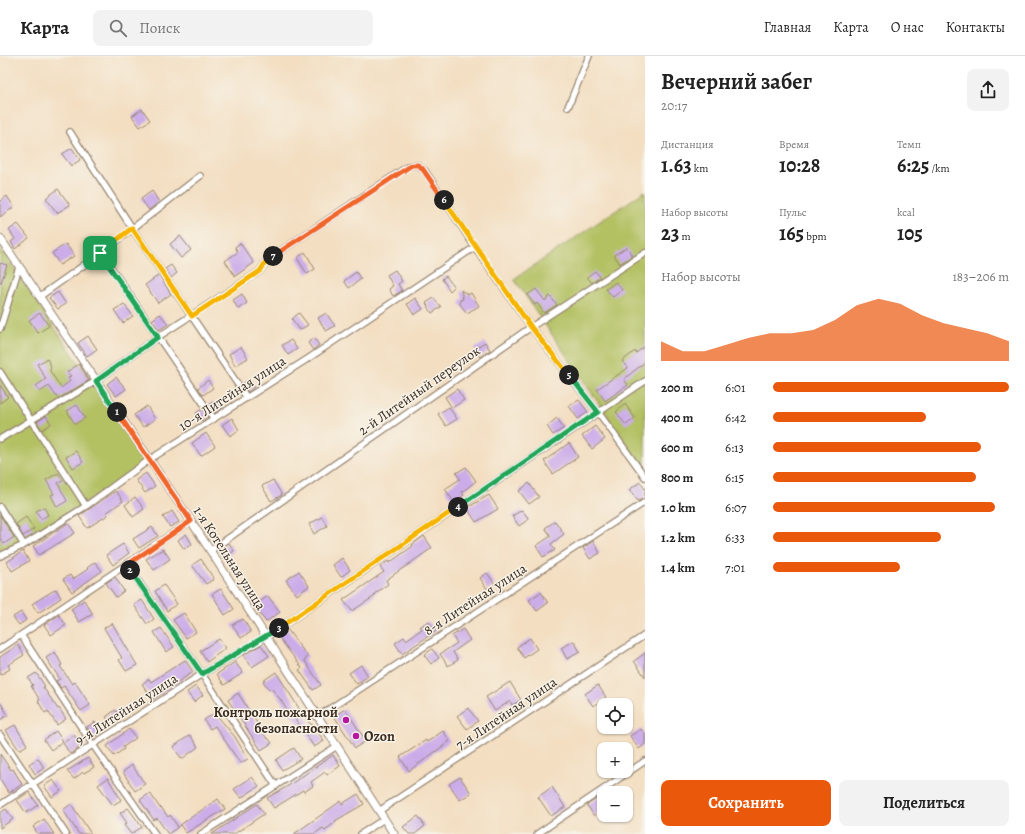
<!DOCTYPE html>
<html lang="ru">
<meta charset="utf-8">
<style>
:root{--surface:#fff;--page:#f2f2f2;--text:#222;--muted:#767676;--line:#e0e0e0;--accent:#ea580c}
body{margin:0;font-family:Alegreya,serif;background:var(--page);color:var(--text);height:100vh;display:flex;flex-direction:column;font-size:15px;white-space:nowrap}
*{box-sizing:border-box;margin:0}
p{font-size:13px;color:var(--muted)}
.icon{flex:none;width:22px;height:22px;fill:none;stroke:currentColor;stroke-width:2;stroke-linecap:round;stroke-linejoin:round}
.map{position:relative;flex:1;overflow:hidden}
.side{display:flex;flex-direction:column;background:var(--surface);width:380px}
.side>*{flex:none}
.fabs{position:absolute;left:597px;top:642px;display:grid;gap:8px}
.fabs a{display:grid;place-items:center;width:36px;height:36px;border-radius:8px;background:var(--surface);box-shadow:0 1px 3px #0004;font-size:20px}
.pin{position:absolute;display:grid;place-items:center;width:34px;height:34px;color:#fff;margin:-17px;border-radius:8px;box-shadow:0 2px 6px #0006}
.km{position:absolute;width:20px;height:20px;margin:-10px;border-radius:50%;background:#222;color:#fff;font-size:11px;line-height:20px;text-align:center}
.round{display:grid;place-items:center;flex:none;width:42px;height:42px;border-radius:8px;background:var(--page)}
.head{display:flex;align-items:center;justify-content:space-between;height:68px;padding:0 16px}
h1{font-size:22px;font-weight:700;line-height:30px}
.metrics{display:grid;grid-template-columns:repeat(3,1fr);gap:6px;height:68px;padding:4px 16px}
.metrics div{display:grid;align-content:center}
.metrics b{font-size:20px;font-weight:700}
.metrics small{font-size:11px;font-weight:400}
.metrics p{font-size:11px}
.chart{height:112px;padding:8px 16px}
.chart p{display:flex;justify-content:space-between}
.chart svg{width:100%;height:72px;margin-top:4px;fill:var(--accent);opacity:.7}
.cta{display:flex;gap:8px;margin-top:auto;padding:8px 16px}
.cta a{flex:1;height:46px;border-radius:8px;background:var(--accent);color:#fff;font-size:16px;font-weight:700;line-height:46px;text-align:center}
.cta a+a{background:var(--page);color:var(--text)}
ul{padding:0 16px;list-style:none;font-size:13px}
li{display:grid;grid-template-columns:64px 48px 1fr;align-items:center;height:30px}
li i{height:10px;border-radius:5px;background:var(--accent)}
header{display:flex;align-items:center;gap:24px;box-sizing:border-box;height:56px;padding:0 20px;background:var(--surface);border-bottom:1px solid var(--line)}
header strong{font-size:19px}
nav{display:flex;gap:22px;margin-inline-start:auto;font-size:14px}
.search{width:280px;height:36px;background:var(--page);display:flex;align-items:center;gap:10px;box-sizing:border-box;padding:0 14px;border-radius:8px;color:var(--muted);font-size:15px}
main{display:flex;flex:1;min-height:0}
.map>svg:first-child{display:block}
.green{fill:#b3c163;stroke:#777640}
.building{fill:#cbace9}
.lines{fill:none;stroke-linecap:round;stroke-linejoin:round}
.minor-casing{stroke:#978470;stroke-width:8}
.tertiary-casing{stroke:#978470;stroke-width:9}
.minor{stroke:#fff;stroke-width:5.5}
.tertiary{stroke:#fff;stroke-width:7}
.split-1-casing{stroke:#fff;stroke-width:8}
.split-2-casing{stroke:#fff;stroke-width:8}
.split-3-casing{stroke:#fff;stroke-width:8}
.split-4-casing{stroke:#fff;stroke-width:8}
.split-5-casing{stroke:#fff;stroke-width:8}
.split-6-casing{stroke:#fff;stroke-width:8}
.split-7-casing{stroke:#fff;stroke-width:8}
.split-8-casing{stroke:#fff;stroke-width:8}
.split-1{stroke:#22a559;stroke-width:5}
.split-2{stroke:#f0652b;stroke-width:5}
.split-3{stroke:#22a559;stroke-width:5}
.split-4{stroke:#f5b400;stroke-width:5}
.split-5{stroke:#22a559;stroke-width:5}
.split-6{stroke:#f5b400;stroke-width:5}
.split-7{stroke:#f0652b;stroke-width:5}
.split-8{stroke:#f5b400;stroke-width:5}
.poi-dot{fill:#b5179e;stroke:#f7f3e8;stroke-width:1.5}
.labels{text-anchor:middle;stroke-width:3;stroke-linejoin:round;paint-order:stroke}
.street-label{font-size:14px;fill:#3b2a1e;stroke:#f7f3e8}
.poi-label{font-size:14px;font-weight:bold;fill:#3b2a1e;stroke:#f7f3e8;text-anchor:end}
</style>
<header>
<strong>Карта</strong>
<div class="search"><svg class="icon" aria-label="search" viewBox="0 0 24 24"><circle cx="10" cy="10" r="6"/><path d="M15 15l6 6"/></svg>Поиск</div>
<nav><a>Главная</a><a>Карта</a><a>О нас</a><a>Контакты</a></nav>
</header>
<main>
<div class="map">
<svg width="645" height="778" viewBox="0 0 645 778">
<rect width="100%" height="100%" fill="#f7f3e8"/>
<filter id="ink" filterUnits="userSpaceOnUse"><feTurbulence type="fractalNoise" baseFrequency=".025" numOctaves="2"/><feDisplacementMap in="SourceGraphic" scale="8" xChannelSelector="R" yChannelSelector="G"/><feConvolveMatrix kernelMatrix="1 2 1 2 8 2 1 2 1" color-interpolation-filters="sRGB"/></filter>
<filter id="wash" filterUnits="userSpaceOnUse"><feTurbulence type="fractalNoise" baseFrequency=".012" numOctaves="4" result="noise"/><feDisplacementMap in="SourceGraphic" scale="16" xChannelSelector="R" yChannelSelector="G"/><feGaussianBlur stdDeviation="0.9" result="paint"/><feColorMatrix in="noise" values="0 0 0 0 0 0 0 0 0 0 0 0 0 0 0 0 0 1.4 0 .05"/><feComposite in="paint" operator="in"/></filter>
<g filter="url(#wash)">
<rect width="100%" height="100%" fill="#f3dec1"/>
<path class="green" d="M645,135V415L514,223Z
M0,192L148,408L0,499Z"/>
<g id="blocks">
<path class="building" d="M142,53L150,64L140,71L132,60Z
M72,92L80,104L71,110L62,98Z
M58,133L70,149L57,157L46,142Z
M152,135L159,146L149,154L141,143Z
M7,140L14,151L0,161V145Z
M18,168L29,182L15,193L11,186L15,183L9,174Z
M180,180L191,194L181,202L170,188Z
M240,187L254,207L235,220L225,205L238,196L235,191Z
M66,188L74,200L60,209L52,197Z
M627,191L632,200L620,208L614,199Z
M305,196L315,213L307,218L297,202Z
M0,207L7,209L1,227H0Z
M171,209L177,217L171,222L165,213Z
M395,214L402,225L398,228L402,235L393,240L389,233L393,230L387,219Z
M595,215L600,221L592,227L587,221Z
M356,216L361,223L349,232L344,225Z
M159,219L171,238L158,247L145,229Z
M446,220L454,231L450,235L442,223Z
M616,226L622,234L613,241L606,233Z
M536,233L545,245L550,240L557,249L544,257L537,247L535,249L527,239Z
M461,234L468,239L471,237L479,250L467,257L460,248V244L463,243Z
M58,236L66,248L58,253L49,242Z
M242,238L247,247L238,253L233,244Z
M415,242L423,253L414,259L407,248Z
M434,242L441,251L432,257L426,247Z
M124,248L133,260L123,267L114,254Z
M40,257L49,270L38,277L29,264Z
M299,257L308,269L300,274L292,263Z
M326,257L335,270L326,275L318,262Z
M160,258L168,268L159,274L152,264Z
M88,280L97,293L87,300L78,287Z
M314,282L319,289L313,294L308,287Z
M291,284L297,293L288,299L282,289Z
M485,286L490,294L480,301L474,293Z
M645,290V306L624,323L628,329L605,345L597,333L628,312L622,305L635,295L636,297Z
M241,291L248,302L235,310L229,298Z
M47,303L51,310L50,315L61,332L70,325L68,322L71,320L67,316L79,308L89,324L60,342L56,340L49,330L40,336L36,330L46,323L37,308Z
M116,321L126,333L116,340L107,328Z
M208,324L213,332L203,339L198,332Z
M248,324L254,331L248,336L243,328Z
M0,329L8,341L0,347Z
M457,333L464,344L452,352L445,341Z
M579,344L588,356L578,363L569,350Z
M213,346L216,351L220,348L223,352L215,357L209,349Z
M625,348L635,362L626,369L616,356Z
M77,349L85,362L75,368L67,355Z
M147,350L155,363L143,371L134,359Z
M449,351L457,363L446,370L438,358Z
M202,353L208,361L202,365L196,357Z
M46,360L51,368L42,374L37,366Z
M232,362L239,374L230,380L222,369Z
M557,362L564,372L553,379L547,370Z
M595,370L605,383L592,393L582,380Z
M206,377L215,390L201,400L192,387Z
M569,387L578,401L553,418L544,405Z
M76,395L83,406L73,412L66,401Z
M466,411L476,425L462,436L464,439L454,446L445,433L460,423L456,417Z
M58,417L63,425L58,427L67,445L57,451L51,439L54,438L46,424Z
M146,417L155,430L145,437L136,424Z
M273,424L282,439L271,445L262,430Z
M640,426L645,433V442L638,445L629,434Z
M529,427L539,441L529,448L519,435Z
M116,435L123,445L106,457L108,459L87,472L79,460Z
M489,439L498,453L476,466L467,452Z
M135,441L144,453L133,461L125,449Z
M44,451L48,459L41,463L36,455Z
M522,454L529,463L519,470L512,460Z
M172,455L179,466L170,471L163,461Z
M0,459L14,481L4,488L0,482Z
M26,461L34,473L23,480L16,468Z
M322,461L327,470L314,478L309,468Z
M555,465L564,478L551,488L555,494L543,501L536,490L551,480L545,472Z
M68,467L75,477L39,499L33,490Z
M152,471L158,480L139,492L133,483Z
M186,478L192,488L184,493L178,484Z
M424,480L432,492L386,524L388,528L374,538L375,540L352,555L343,544L384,516L380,511L388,505L389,507L413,490L412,489Z
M593,485L600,497L590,503L583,492Z
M229,487L234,495L226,501L220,493Z
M123,488L129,497L113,509L106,499Z
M163,493L170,503L154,514L146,503Z
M23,495L29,505L12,515L7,506Z
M342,502L350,514L341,521L333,509Z
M201,503L214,523L206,528L192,509Z
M95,506L102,515L72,536L63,523L70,519L73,523L88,513L87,512Z
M299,515L309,530L297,539L286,524Z
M487,517L495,528L488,534L480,522Z
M115,521L124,535L116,541L106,527Z
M164,529L177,548L167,555L155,535Z
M56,533L61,542L38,557L32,548Z
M221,533L234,553L225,559L212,538Z
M541,536L548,547L537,555L529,544Z
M268,540L280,556L266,566L254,550Z
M84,544L93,558L79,566L71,553Z
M142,544L154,563L147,568L134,549Z
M21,556L26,564L19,569L13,561Z
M184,557L196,576L186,582L173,564Z
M59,559L66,569L51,579L44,569Z
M243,563L251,576L241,582L232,569Z
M428,565L436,575L402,598L395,587L404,581L406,584L422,573L420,571Z
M112,567L137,609L126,615L119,604L122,602L104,572Z
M161,572L174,591L166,596L154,576Z
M287,573L308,601L304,604L321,629L313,634L299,614L302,612L278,580Z
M463,573L470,584L453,596L458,604L448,610L440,598L457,587L452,580Z
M530,582L537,593L524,602L517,591Z
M219,583L226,592L207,606L200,595Z
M574,585L580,596L567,603L561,592Z
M18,589L24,599L8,609L10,613L0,619V601Z
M261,589L269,600L252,611L243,599Z
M432,593L439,602L431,608L424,599Z
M55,596L62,609L60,610L72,628L75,626L90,649L81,655L64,630L61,632L56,625L60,623L46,602Z
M645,597V621L634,605Z
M185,604L193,616L153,643L142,628L149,623L151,626Z
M235,606L243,617L224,629L217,618Z
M361,609L368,620L357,628L349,617Z
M276,616L300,654L311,669L312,668L324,685L314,691L299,668L291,658L290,659L280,643L271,632L269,634L263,625Z
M36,617L45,630L43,631L58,653L59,652L66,663L57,669L48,655L45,657L38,645L40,644L31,630L33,629L28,622Z
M510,626L521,644L512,649L510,645L495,655L486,641Z
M598,629L606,641L593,650L585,638Z
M196,630L203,639L194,646L187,636Z
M238,637L267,683L268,682L272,687L261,694L228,644Z
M0,646L8,659L0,664Z
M468,652L478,665L467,673L457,660Z
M345,653L366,685L355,692L334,660Z
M115,654L120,661L111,668L106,661Z
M215,657L235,681L248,703L240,707L215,670L210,673L204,664Z
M95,666L101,677L93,682L87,671Z
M15,669L27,689L19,694L6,674Z
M129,673L136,682L123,691L124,693L114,700L107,690Z
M641,673L645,678V688L639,693L630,680Z
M56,675L63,685L51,694L44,684Z
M443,675L450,685L409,715L400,701L426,684L427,686Z
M74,679L82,690L70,698L63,687Z
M190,679L198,691L182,703L173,691Z
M294,692L301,703L282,714L276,704Z
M0,698L11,714L13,713L22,728L9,737L0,723Z
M333,699L340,710L327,719L325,716L311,726L313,730L304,736L303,734L274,752L267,742L288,730Z
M38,702L44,712L35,718L29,708Z
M88,702L94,711L84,717L83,716L74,723L67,715Z
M132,709L145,728L135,735L123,716Z
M252,721L259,730L241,742L234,733Z
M460,721L471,737L460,744L449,728Z
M108,722L121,744L113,749L98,729Z
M53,724L61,735L52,741L44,730Z
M552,731L565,751L551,760L538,741Z
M29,736L38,749L26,757L17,744Z
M150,737L160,752L161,751L168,761L170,759L178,771L168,778L157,762L154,764L140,744Z
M358,738L364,748L335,765L336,766L325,774L323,772L314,778H294L341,745L342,748Z
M604,738V753L594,760L587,749Z
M218,743L225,753L186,777L180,769Z
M71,748L84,767L91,778H79L63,754Z
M257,748L264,758L234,778H212Z
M128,752L142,771L131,778L124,769L127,767L120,757Z
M6,753L13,763L0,772V757Z
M418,760L425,770L415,778H409L403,771Z
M44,763L54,778H38L33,771Z"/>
</g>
</g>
<g filter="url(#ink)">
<use href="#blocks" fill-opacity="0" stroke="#978470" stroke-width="1"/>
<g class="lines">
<g class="minor-casing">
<path id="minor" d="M568,51L589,0
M70,76L132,172L247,342
M101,197L214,363
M39,241L101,197L200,120
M0,273L19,211
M0,316L86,450
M0,383L96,325L158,281L260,215L267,204L407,111L412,109H418L425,115L475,191L531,271L598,356L645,421
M0,451L24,489
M210,495L531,271L645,197
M0,500L24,489L86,450L149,404L309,302L475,191
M127,509L202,618L276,730
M21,579L93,689L155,778
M0,593L191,465
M317,661L645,446
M0,679L66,778
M0,749L202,618L266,581L645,325
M379,755L645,579
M201,778L337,690
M361,778L384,763
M537,778L645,705"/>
</g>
<g class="tertiary-casing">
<path id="tertiary" d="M0,182L191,465L394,778"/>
</g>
<use href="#minor" class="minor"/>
<use href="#tertiary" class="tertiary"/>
</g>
</g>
<g class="lines" filter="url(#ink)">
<g class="split-1-casing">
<path id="split-1" d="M100,197L158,281L96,325L117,356"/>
</g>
<g class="split-2-casing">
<path id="split-2" d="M117,356L191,465L127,509L130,514"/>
</g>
<g class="split-3-casing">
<path id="split-3" d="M130,514L202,618L279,572"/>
</g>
<g class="split-4-casing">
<path id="split-4" d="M279,572L458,451"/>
</g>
<g class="split-5-casing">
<path id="split-5" d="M458,451L598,356L569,319"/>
</g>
<g class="split-6-casing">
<path id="split-6" d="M444,144L531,271L569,319"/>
</g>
<g class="split-7-casing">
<path id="split-7" d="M273,200L412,109H418L422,112L444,144"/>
</g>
<g class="split-8-casing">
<path id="split-8" d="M100,197L132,172L192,260L260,215L267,204L273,200"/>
</g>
<use href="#split-1" class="split-1"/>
<use href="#split-2" class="split-2"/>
<use href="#split-3" class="split-3"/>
<use href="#split-4" class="split-4"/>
<use href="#split-5" class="split-5"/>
<use href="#split-6" class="split-6"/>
<use href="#split-7" class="split-7"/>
<use href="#split-8" class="split-8"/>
</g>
<g class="poi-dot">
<circle cx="346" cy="664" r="4"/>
<circle cx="356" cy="680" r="4"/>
</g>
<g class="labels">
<g class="street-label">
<text transform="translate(419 334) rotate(-35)" y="5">2-й Литейный переулок</text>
<text transform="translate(232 337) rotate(-33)" y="5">10-я Литейная улица</text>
<text transform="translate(230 502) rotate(57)" y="5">1-я Котельная улица</text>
<text transform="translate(475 543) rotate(-33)" y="5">8-я Литейная улица</text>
<text transform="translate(126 653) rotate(-33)" y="5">9-я Литейная улица</text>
<text transform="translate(506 657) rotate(-34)" y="5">7-я Литейная улица</text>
</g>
<g class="poi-label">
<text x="338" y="661">Контроль пожарной<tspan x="338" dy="16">безопасности</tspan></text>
<text x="364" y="685" text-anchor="start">Ozon</text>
</g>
</g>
</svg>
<div class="fabs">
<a><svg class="icon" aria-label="locate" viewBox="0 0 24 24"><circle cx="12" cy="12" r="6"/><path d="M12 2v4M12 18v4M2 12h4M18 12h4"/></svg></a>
<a>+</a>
<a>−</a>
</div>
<div class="pin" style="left:100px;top:197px;background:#1e9e55"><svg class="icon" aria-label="arrive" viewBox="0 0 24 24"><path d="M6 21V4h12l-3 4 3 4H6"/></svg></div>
<b class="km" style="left:117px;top:356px">1</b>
<b class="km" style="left:130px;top:514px">2</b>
<b class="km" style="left:279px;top:572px">3</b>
<b class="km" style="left:458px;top:451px">4</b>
<b class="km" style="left:569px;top:319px">5</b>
<b class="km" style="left:444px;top:144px">6</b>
<b class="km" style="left:273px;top:200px">7</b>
</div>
<section class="side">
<div class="head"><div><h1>Вечерний забег</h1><p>20:17</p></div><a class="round"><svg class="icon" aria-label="share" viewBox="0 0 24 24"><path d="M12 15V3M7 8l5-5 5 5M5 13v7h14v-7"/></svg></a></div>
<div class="metrics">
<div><p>Дистанция</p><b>1.63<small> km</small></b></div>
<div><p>Время</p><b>10:28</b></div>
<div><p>Темп</p><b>6:25<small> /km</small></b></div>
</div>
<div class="metrics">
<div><p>Набор высоты</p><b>23<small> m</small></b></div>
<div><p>Пульс</p><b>165<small> bpm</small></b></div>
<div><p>kcal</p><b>105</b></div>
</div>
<div class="chart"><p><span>Набор высоты</span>183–206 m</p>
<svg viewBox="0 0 160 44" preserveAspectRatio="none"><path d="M0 44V32L10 38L20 38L30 34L40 30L50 27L60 27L70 25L80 19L90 10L100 6L110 9L120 16L130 21L140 24L150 27L160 32V44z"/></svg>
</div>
<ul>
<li><b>200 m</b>6:01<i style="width:100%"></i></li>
<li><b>400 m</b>6:42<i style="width:65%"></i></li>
<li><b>600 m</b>6:13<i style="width:88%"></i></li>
<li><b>800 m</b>6:15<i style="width:86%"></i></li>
<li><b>1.0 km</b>6:07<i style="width:94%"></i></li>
<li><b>1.2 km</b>6:33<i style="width:71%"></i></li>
<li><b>1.4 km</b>7:01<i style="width:54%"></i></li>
</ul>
<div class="cta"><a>Сохранить</a><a>Поделиться</a></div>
</section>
</main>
